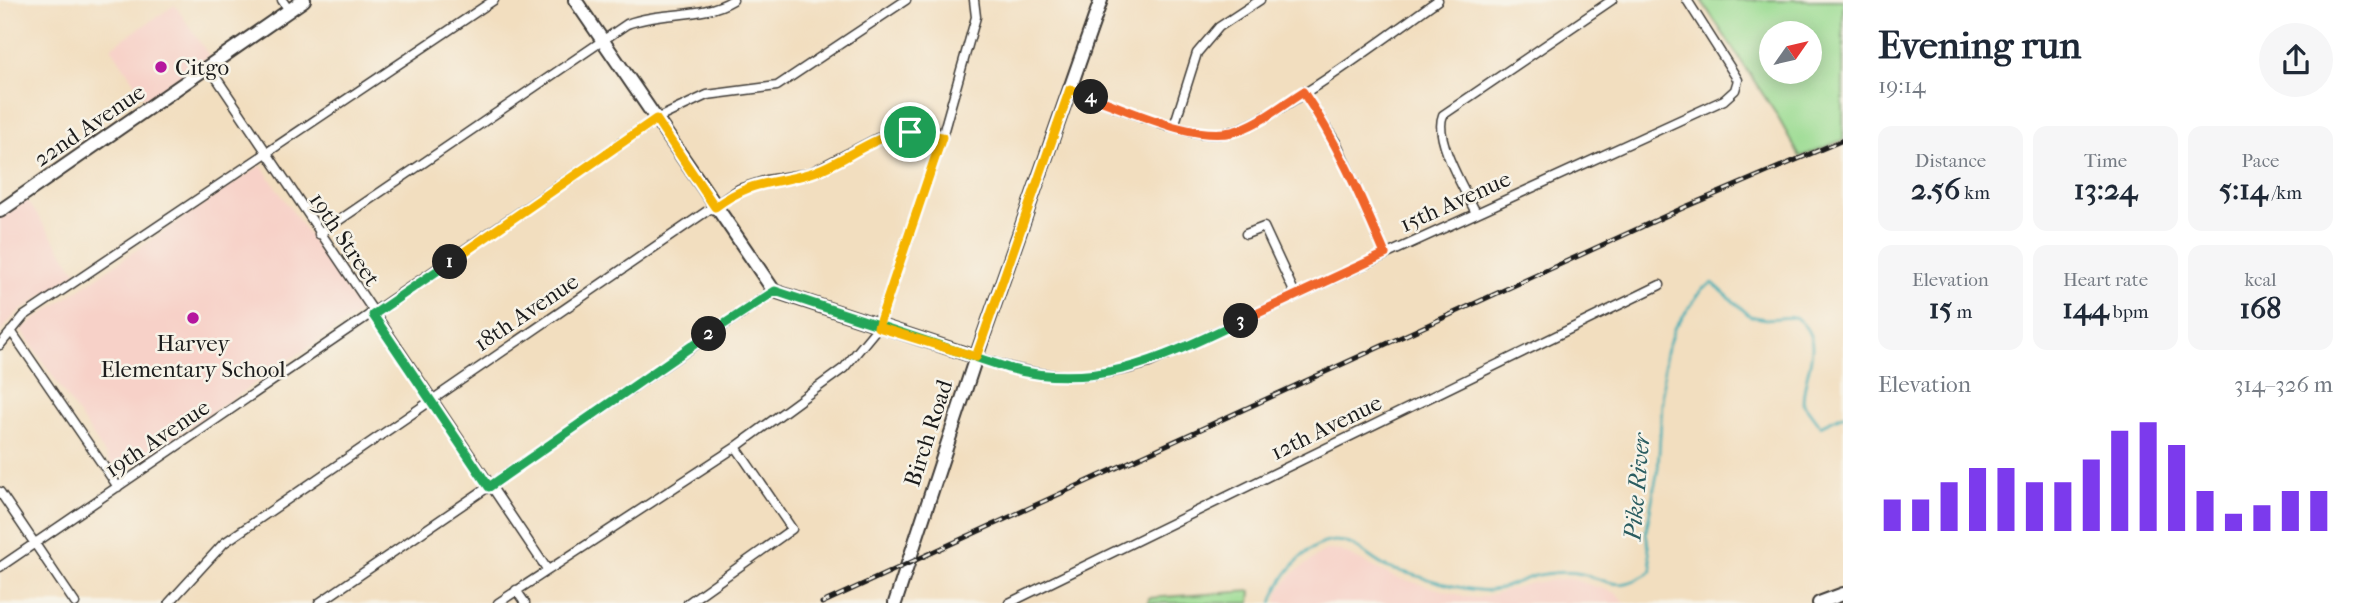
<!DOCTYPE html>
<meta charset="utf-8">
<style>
:root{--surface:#fff;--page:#f6f6f7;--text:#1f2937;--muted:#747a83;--accent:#7c3aed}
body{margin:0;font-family:"IM FELL French Canon",serif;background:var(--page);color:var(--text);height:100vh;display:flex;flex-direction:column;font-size:26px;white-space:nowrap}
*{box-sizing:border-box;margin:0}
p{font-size:23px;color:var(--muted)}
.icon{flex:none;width:38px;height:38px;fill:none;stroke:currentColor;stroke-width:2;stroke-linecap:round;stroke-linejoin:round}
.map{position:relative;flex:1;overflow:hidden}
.panel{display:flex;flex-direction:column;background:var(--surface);width:525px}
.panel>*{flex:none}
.needle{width:46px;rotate:56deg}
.tools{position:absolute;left:1759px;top:21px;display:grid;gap:14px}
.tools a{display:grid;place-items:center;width:63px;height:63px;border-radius:50%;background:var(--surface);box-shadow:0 4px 18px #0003;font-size:35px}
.pin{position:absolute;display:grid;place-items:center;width:60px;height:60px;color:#fff;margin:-30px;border:4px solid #fff;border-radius:50%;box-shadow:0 2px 7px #0007}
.km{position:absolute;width:35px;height:35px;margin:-18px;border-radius:50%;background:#222;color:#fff;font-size:19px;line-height:35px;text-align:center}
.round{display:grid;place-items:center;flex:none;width:74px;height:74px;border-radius:37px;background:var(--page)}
.head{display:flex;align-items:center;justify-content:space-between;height:119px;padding:0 35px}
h1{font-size:38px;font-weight:800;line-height:52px}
.metrics{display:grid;grid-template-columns:repeat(3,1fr);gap:10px;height:119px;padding:7px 35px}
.metrics div{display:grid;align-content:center;border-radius:14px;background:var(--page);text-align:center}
.metrics b{font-size:30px;font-weight:800}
.metrics small{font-size:19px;font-weight:400}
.metrics p{font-size:19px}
.chart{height:196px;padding:14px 35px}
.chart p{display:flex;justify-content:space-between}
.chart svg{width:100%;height:126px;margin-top:7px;stroke:var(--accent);stroke-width:6}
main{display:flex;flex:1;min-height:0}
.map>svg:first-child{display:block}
.built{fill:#f7d1c8}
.green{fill:#9adb91;stroke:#5b7c56;stroke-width:2;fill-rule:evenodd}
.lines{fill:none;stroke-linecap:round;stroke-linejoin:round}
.stream{stroke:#39abb3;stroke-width:2.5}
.street-casing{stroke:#3c3934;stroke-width:11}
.secondary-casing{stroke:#3c3934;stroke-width:16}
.primary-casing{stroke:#3c3934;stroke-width:16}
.street{stroke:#fff;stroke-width:8}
.secondary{stroke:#fff;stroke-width:12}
.primary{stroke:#fff;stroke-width:12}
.rail-casing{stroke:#1c1c1c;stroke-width:5}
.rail{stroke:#f7f3e8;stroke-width:2.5;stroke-dasharray:8;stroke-linecap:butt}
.split-1-casing{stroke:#fff;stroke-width:14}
.split-2-casing{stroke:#fff;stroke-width:14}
.split-3-casing{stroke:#fff;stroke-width:14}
.split-4-casing{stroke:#fff;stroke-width:14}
.split-5-casing{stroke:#fff;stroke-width:14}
.split-1{stroke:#f5b400;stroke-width:9}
.split-2{stroke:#22a559;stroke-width:9}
.split-3{stroke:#22a559;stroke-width:9}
.split-4{stroke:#f0652b;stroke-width:9}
.split-5{stroke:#f5b400;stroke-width:9}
.poi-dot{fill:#b5179e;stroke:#f7f3e8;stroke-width:2.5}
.labels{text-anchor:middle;stroke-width:5;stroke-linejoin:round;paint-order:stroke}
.poi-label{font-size:23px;fill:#1c1c1c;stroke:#f7f3e8;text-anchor:start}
.street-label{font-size:23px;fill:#1c1c1c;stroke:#f7f3e8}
.water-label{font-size:24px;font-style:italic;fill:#295c60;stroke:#f7f3e8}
</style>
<main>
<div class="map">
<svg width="1843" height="603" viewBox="0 0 1843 603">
<rect width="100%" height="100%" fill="#f7f3e8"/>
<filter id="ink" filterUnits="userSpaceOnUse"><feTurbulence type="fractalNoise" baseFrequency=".0143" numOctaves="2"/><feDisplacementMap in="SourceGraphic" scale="14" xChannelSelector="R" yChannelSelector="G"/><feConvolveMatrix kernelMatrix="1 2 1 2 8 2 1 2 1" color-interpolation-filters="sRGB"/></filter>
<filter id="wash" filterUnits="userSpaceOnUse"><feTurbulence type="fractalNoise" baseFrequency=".00686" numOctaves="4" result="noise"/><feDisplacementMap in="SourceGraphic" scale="28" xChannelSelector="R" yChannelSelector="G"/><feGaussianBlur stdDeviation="1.57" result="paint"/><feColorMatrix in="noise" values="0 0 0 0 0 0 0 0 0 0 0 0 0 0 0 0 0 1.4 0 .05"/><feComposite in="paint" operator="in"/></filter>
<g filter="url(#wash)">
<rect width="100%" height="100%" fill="#f2debf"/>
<path class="built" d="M175,5L209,56L145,99L111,47Z
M261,165L361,312L119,475L21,329Z
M27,200L77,273L16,314L0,333V218Z
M1326,550L1341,551L1394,577L1468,597L1478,598L1532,583L1569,578L1616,593L1625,603H1276L1279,591L1292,574Z"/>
<path class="green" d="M1701,0H1843V140L1800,157L1776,114ZM1771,33H1810V72H1771Z
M1251,591L1250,603H1148L1149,598Z"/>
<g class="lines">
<path class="stream" d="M1272,603C1279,579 1302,548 1328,542C1355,535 1371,565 1395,570C1422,576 1450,588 1478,590C1503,593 1518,579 1539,575C1551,573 1570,571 1582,574C1615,583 1619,592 1652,571L1646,532L1658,469L1665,355L1674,329L1703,288L1713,283L1750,316L1765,319L1795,317C1828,341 1803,370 1803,403L1820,426L1843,415"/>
</g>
</g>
<g filter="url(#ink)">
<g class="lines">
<g class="street-casing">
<path id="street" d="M282,0L289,10
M209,67L547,569
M1070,89C1109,103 1179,136 1219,134C1264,131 1395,30 1438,0
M1303,92L1337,144L1385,254
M1174,126L1197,53L1219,27L1260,0
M1476,213C1465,190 1433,139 1443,115L1612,0
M319,234L627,24C661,11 702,19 733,0
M1246,234L1264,227L1296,296
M11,331L118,487
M0,345L24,316L494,0
M976,357C1036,378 1086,383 1149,363L1724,100L1735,90L1738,80L1687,0
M0,492L75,603
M0,567L656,119L707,95L777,86L906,0
M516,590L525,603
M169,603L224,543L739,189L767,180L810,173L878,138L896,133L942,137
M319,603L774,291
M498,603L736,447L844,368L878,327L942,137L976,17L974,0
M688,603L792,529L736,447
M1009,603L1660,285"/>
</g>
<g class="secondary-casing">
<path id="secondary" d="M575,0L774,291L976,357
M0,211L304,0
M895,603L976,357L1101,0"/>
</g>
<g class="primary-casing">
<path id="primary" d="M1819,603L1843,594"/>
</g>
<use href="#street" class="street"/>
<use href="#secondary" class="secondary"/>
<use href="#primary" class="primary"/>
<g class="rail-casing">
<path id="rail" d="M822,603L1685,207L1843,140"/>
</g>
<use href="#rail" class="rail"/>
</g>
</g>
<g class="lines" filter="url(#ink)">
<g class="split-1-casing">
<path id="split-1" d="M450,262L656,119L715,207C755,178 769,186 811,173C846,162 872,134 910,132"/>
</g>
<g class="split-2-casing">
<path id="split-2" d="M450,262L373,315L489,487L709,334"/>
</g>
<g class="split-3-casing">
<path id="split-3" d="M709,334L775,291L1008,368C1096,392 1163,358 1241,321"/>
</g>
<g class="split-4-casing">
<path id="split-4" d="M1091,97C1130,110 1192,141 1232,132C1257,126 1281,106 1303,92C1338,143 1361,198 1385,254L1241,321"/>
</g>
<g class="split-5-casing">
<path id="split-5" d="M910,132L942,137L878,327L976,357L1070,89L1091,97"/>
</g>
<use href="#split-1" class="split-1"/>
<use href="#split-2" class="split-2"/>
<use href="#split-3" class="split-3"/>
<use href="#split-4" class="split-4"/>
<use href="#split-5" class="split-5"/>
</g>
<g class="poi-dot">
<circle cx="161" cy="67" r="7"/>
<circle cx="193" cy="318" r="7"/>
</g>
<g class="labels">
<g class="poi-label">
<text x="175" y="75">Citgo</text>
<text x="193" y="351" text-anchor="middle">Harvey<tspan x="193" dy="26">Elementary School</tspan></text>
</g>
<g class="street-label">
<text transform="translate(89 125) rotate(-34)" y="8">22nd Avenue</text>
<text transform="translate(1455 201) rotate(-24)" y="8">15th Avenue</text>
<text transform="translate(345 239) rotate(56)" y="8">19th Street</text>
<text transform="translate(526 312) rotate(-34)" y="8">18th Avenue</text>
<text transform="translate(1326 427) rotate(-26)" y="8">12th Avenue</text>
<text transform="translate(928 433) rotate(-72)" y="8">Birch Road</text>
<text transform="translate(157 438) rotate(-34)" y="8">19th Avenue</text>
</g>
<g class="water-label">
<text transform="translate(1637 487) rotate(-85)" y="8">Pike River</text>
</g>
</g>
</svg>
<div class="tools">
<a><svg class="needle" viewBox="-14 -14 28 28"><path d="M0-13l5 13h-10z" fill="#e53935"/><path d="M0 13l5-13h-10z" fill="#747a83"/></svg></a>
</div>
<div class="pin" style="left:910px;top:132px;background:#1e9e55"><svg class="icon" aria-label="arrive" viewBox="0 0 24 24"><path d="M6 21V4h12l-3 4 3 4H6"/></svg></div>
<b class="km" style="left:450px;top:262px">1</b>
<b class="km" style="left:709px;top:334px">2</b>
<b class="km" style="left:1241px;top:321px">3</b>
<b class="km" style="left:1091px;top:97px">4</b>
</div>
<section class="panel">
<div class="head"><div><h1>Evening run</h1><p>19:14</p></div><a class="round"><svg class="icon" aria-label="share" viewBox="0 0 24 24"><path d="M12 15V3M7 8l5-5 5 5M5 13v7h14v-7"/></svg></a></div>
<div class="metrics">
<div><p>Distance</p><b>2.56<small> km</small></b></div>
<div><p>Time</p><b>13:24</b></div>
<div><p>Pace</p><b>5:14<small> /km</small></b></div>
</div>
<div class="metrics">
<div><p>Elevation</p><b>15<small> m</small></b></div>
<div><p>Heart rate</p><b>144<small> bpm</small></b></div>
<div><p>kcal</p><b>168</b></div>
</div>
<div class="chart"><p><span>Elevation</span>314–326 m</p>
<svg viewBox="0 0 160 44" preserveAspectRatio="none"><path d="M5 44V33M15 44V33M25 44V27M35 44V22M45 44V22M55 44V27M65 44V27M75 44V19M85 44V9M95 44V6M105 44V14M115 44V30M125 44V38M135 44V35M145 44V30M155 44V30"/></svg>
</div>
</section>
</main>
